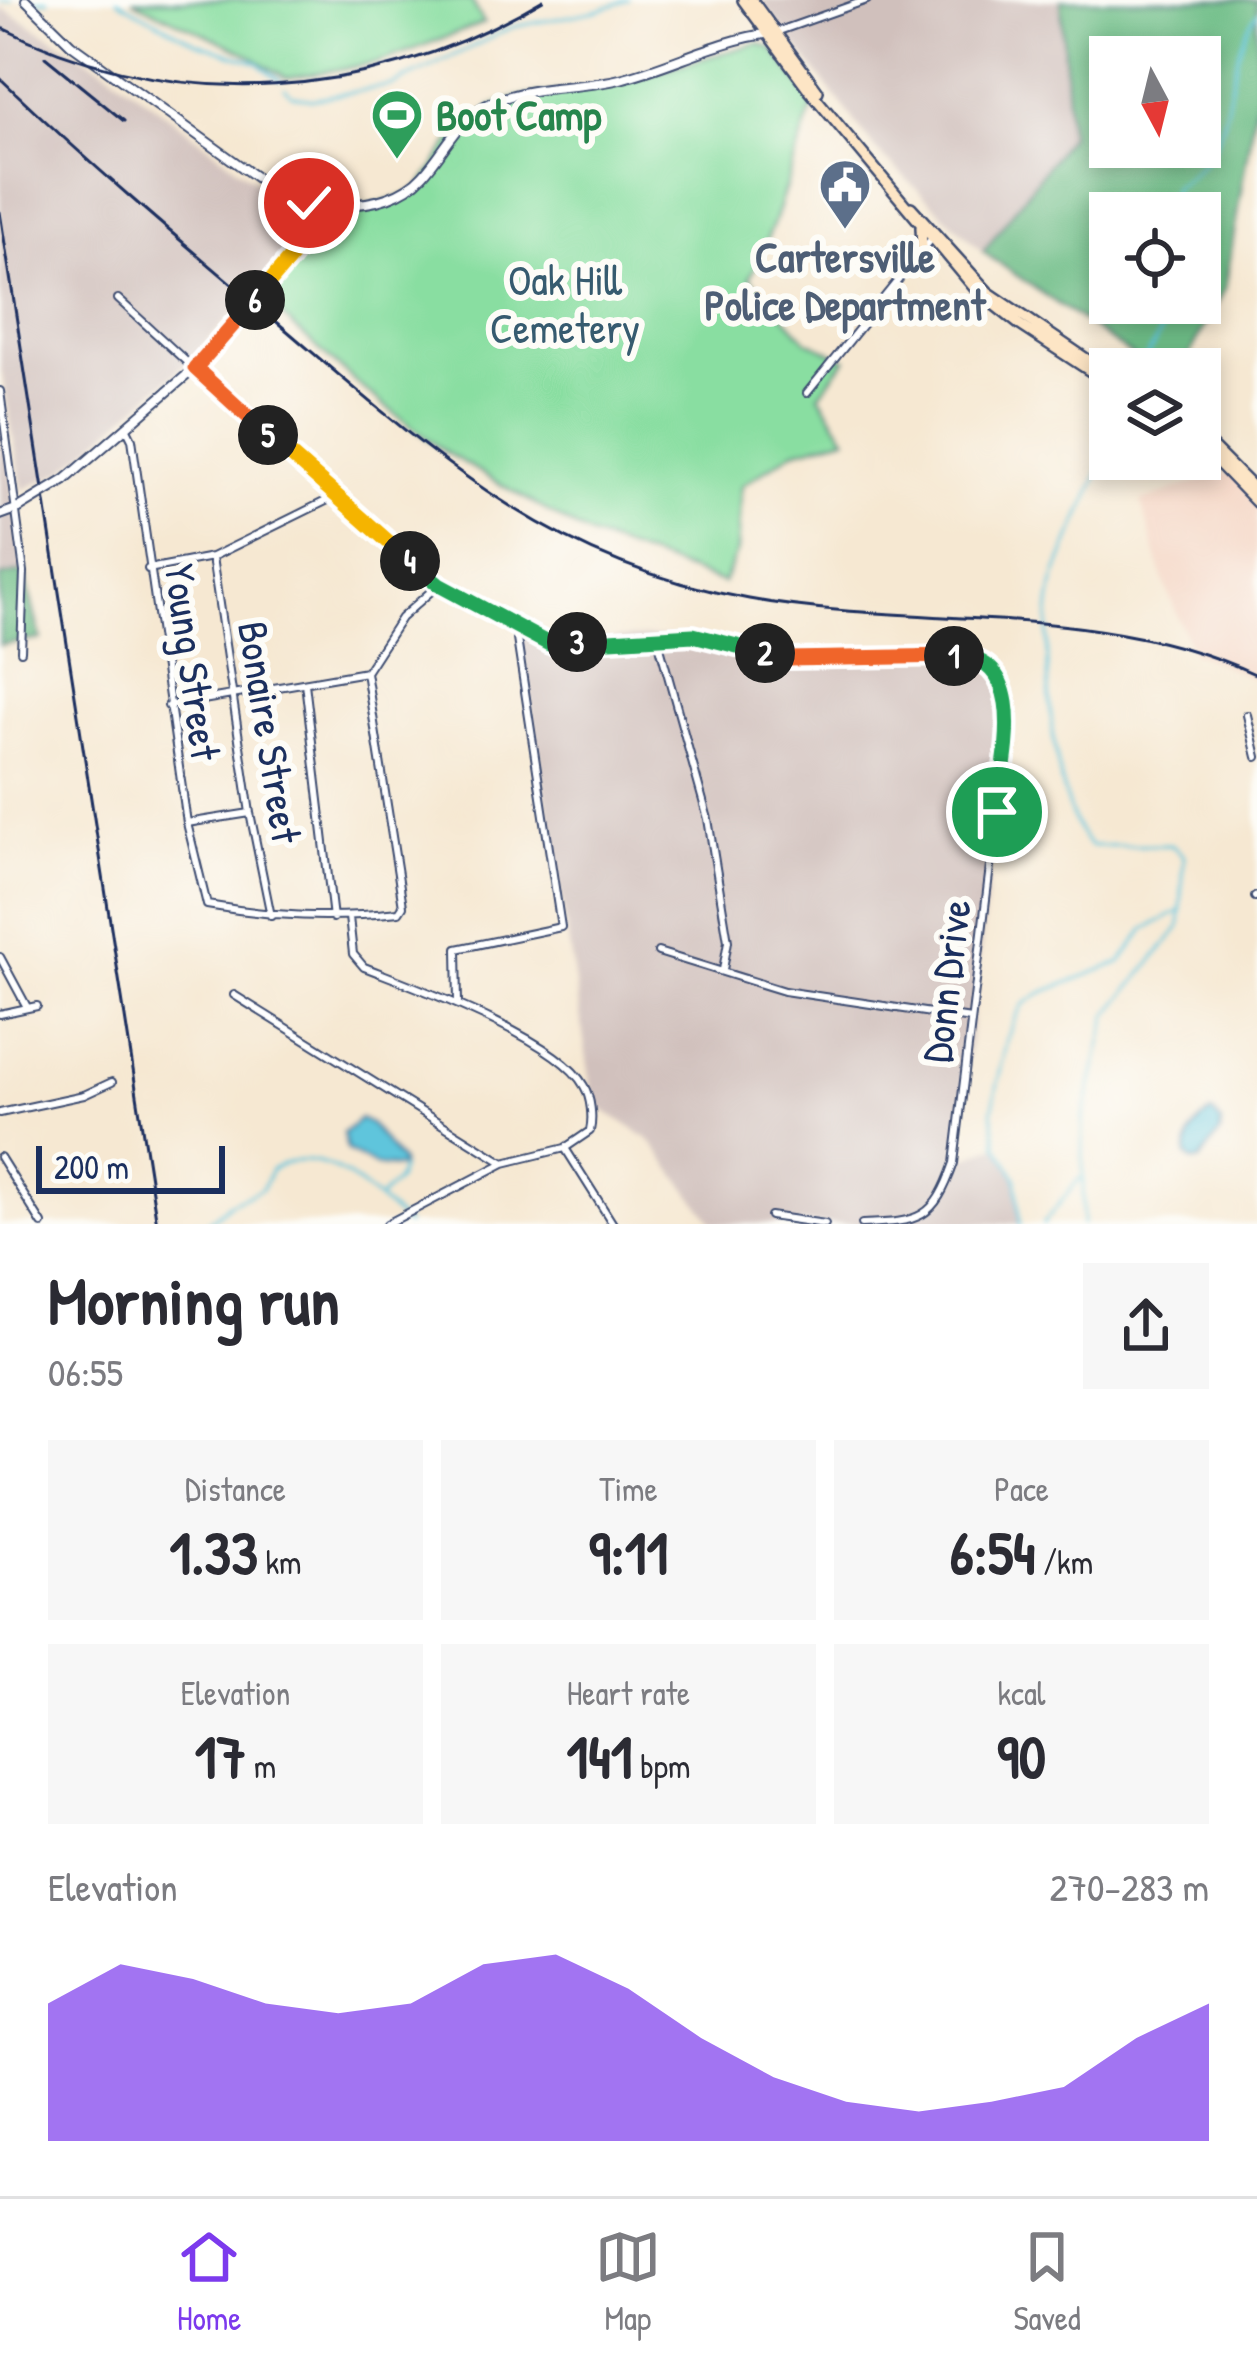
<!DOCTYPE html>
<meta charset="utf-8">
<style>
:root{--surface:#fff;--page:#f7f7f7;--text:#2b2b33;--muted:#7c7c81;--line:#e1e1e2;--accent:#7c3aed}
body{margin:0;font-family:"Patrick Hand",sans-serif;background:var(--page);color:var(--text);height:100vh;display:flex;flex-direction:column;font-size:45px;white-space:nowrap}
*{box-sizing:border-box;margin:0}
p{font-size:39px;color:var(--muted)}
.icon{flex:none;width:66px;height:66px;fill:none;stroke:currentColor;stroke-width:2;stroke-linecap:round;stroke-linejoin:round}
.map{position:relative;height:1224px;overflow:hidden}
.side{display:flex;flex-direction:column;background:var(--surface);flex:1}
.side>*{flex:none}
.needle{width:78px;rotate:173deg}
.buttons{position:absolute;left:1089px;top:36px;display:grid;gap:24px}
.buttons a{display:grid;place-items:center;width:132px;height:132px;border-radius:0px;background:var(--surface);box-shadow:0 6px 18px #0003;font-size:60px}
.scale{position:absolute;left:36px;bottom:30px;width:189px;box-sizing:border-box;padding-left:12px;border:6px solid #1b2f5e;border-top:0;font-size:33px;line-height:42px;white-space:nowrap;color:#1b2f5e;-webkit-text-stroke:9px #fdfcf7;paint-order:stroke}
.pin{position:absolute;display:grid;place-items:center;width:102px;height:102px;color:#fff;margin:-51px;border:6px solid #fff;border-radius:50%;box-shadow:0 3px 12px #0007}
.km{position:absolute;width:60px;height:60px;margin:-30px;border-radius:50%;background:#222;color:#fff;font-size:33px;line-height:60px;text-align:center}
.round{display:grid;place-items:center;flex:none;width:126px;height:126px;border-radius:0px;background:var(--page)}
.overview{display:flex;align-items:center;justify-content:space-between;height:204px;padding:0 48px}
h1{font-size:66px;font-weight:700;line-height:90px}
.metrics{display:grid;grid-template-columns:repeat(3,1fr);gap:18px;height:204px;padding:12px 48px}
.metrics div{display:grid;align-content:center;border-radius:0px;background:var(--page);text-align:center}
.metrics b{font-size:60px;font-weight:700}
.metrics small{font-size:33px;font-weight:400}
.metrics p{font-size:33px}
.chart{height:336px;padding:24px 48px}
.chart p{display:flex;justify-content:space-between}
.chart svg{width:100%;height:216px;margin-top:12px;fill:var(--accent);opacity:.7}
.tabs{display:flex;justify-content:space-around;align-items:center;height:168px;border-top:3px solid var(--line);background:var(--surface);font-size:33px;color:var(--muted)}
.tabs a{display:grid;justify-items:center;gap:6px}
.tabs .selected{color:var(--accent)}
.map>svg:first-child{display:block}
.built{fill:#f4d3c1}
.industrial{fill:#d0c0bc}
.green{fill:#89dea1;stroke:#528680;stroke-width:3}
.forest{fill:#6ebd87;stroke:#447672;stroke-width:3;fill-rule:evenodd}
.water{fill:#5ec5dc;stroke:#3c7a9d;stroke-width:3}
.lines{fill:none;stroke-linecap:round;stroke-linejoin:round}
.stream{stroke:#5ec5dc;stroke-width:3}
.minor-casing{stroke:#3c4b6f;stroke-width:10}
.tertiary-casing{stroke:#3c4b6f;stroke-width:12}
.secondary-casing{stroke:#3c4b6f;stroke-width:14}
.minor{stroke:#fff;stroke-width:6}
.tertiary{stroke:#fff;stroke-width:8}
.secondary{stroke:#fde5c5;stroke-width:9}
.rail{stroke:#1b2f5e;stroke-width:3}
.tertiary-bridge-casing{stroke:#3c4b6f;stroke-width:12;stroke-linecap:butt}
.tertiary-bridge{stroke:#fff;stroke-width:8}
.split-1-casing{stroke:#fff;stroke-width:24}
.split-2-casing{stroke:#fff;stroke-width:24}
.split-3-casing{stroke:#fff;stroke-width:24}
.split-4-casing{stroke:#fff;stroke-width:24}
.split-5-casing{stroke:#fff;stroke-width:24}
.split-6-casing{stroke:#fff;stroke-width:24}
.split-7-casing{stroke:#fff;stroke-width:24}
.split-1{stroke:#22a559;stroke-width:15}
.split-2{stroke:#f0652b;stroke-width:15}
.split-3{stroke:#22a559;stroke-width:15}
.split-4{stroke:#22a559;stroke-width:15}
.split-5{stroke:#f5b400;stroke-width:15}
.split-6{stroke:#f0652b;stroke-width:15}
.split-7{stroke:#f5b400;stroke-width:15}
.labels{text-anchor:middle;stroke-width:12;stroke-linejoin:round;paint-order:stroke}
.leisure-label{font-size:42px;font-weight:bold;fill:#27864d;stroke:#fdfcf7;text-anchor:start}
.service-label{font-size:42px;font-weight:bold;fill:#4e5e75;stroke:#fdfcf7}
.park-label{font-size:42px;fill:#365b6f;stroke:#fdfcf7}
.street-label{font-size:42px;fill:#1b2f5e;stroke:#fdfcf7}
</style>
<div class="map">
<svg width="1257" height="1224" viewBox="0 0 1257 1224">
<rect width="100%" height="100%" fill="#fdfcf7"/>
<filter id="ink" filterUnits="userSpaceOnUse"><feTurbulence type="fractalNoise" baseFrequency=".00833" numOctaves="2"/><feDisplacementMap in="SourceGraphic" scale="24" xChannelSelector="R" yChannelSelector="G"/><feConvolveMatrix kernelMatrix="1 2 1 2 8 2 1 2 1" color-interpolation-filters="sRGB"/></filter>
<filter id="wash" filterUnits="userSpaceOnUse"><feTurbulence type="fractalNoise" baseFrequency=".004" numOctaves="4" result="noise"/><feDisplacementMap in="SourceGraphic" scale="48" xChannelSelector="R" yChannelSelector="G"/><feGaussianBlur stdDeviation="2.7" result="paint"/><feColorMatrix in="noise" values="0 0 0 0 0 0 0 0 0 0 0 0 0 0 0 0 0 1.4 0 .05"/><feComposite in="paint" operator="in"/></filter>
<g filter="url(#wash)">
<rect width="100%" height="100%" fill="#f6e8d2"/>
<path class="built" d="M1221,473L1247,474L1257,486V680L1192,652L1164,583L1141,502Z"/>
<path class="industrial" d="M761,0H1061L1069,136L983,252L878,152Z
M0,7L107,70L297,212L302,233L255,291L190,360L63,471L23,490L0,364Z
M0,391L24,572L0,577Z
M519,628L546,642L693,635L788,659L973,656L999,678L1009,710L956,1162L998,1145L1017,1179L1020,1224H714L649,1139L594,1104Z"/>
<path class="green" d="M132,0H471L484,23L377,63L287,78L244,52Z
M758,43L772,48L814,103L773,225L750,278L806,340L846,359L819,395L846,437L794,451L741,486L737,551L723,583L590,536L445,452L367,392L266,302L329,212C362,206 393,206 421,186L455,136L492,106L518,97L606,86Z"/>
<path class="forest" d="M1061,0H1257V93L1225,288L1182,369H1151L983,252L1069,136ZM1110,57H1200V147H1110ZM1110,213H1200V303H1110Z
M24,572L41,639L0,645V577Z"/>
<path class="water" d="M1212,1113L1221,1122L1220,1133L1200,1161H1192L1187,1156C1186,1137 1196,1122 1212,1113Z
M360,1119L370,1124L401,1162V1168L375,1166L347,1150L343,1133Z"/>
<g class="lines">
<path class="stream" d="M117,0L197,43L258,63L280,80
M0,1L11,0
M36,1L48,0
M285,88L292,95L312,99L393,85L513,27L596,11L628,0
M1168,213L1173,187C1246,143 1216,73 1257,13
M1141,369L1162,329L1158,303
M378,1199L397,1181L401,1168
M206,1224L230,1203L262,1189L271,1170C322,1139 369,1193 406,1224
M1020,1224L1017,1179L998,1145L992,1112L1007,1038L1016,1017L1023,1005L1041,993L1121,962L1145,929L1182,910
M1043,1224L1080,1178
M1083,1224V1120L1108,1015L1180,927L1184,856L1171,845L1091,846C1049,812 1039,629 1055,579C1071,532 1095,489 1110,442"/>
</g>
</g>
<g filter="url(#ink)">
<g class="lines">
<g class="minor-casing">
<path id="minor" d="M776,32L867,0
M118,299L334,497L439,585L549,644L693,635L788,659L973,656L999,678L1009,710L954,1163C934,1220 920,1222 862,1224
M0,391L24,572L21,651
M807,393L933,237
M126,427L132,439L187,823L207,905C273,917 332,919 399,912L403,906L366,672
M212,557L250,813L271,916
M148,569L212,557L334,497
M657,636L708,819L728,941L723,970
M305,683L333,918
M168,706L366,672L401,618L438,585
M1247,715L1257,757
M187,823L250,813
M1255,897L1257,896
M349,917L353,954L364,967C415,987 558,1038 584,1086C591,1098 593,1118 590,1131L565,1148L504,1163L387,1224
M658,952L784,991L971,1019
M0,957L27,1007
M234,995L504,1163
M458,1003L457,949L561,927L515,626
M0,1014L37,1006
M0,1113L84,1095L112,1082
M565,1148L613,1224
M0,1157L42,1224
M770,1216L825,1224"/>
</g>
<g class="tertiary-casing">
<path id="tertiary" d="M26,0L71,44L260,180C303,210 385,217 423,175C447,149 458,117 493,102C532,85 579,89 620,79C672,66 717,40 771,33
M277,274L300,244L317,204
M65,480L195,368L229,331
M0,515L19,508"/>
</g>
<g class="secondary-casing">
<path id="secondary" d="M743,0L810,91L978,292L1020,325L1110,384
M752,0L818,91
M911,207L988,292L1110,375
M921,227L922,249
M1200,435L1257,492
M1200,444L1257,503"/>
</g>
<use href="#minor" class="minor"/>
<use href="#tertiary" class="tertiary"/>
<use href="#secondary" class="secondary"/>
<path class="rail" d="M0,27C178,116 373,101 543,0
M45,57L124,121
M0,78C85,160 175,236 265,312C420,443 540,562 749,599C916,629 1100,601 1257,675
M0,212L157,1224"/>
<g class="tertiary-bridge-casing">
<path id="tertiary-bridge" d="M229,331L277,274
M19,508L65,480"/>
</g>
<use href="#tertiary-bridge" class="tertiary-bridge"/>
</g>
</g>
<g class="lines" filter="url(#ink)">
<g class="split-1-casing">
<path id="split-1" d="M954,656C1033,657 1003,763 997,812"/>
</g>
<g class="split-2-casing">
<path id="split-2" d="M765,653L788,659L954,656"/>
</g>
<g class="split-3-casing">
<path id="split-3" d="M577,642L693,635L765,653"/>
</g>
<g class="split-4-casing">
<path id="split-4" d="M410,561L439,585L549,644L577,642"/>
</g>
<g class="split-5-casing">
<path id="split-5" d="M268,435L410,561"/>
</g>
<g class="split-6-casing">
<path id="split-6" d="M255,300L195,368L268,435"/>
</g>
<g class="split-7-casing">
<path id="split-7" d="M255,300L296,251L317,205L309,203"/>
</g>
<use href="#split-1" class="split-1"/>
<use href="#split-2" class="split-2"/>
<use href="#split-3" class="split-3"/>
<use href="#split-4" class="split-4"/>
<use href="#split-5" class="split-5"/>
<use href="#split-6" class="split-6"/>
<use href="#split-7" class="split-7"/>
</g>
<defs>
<g id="stadium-pin" transform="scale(2.7)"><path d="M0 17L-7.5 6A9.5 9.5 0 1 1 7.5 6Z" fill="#2e9e5b" stroke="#fdfcf7"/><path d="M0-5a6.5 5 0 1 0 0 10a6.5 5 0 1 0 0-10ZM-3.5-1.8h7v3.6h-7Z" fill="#fff"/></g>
<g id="civic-pin" transform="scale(2.7)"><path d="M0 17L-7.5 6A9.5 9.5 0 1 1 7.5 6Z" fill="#5c6f8a" stroke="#fdfcf7"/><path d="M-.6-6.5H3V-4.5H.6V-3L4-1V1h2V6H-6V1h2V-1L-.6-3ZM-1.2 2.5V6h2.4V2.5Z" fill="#fff"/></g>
</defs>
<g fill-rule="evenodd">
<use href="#stadium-pin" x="397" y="115"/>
<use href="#civic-pin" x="845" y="185"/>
</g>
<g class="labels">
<g class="leisure-label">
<text x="436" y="130">Boot Camp</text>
</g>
<g class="service-label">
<text x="845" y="272">Cartersville<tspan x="845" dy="48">Police Department</tspan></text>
</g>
<g class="park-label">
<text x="565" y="295">Oak Hill<tspan x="565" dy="48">Cemetery</tspan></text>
</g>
<g class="street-label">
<text transform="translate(193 662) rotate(82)" y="15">Young Street</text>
<text transform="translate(270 732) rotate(81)" y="15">Bonaire Street</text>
<text transform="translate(946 981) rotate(-83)" y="15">Donn Drive</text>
</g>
</g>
</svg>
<div class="buttons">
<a><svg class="needle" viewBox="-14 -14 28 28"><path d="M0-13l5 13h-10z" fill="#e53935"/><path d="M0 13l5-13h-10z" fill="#7c7c81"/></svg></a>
<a><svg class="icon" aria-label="locate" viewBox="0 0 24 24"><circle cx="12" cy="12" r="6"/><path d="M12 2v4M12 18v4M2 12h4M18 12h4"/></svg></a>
<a><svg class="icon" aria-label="layers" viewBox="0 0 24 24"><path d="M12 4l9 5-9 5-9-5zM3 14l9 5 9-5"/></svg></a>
</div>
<div class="scale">200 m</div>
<div class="pin" style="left:997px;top:812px;background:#1e9e55"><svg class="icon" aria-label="arrive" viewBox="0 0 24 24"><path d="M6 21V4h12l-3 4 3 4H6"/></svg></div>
<div class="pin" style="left:309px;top:203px;background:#d93025"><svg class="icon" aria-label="check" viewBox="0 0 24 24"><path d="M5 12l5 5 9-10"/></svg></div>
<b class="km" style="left:954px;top:656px">1</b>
<b class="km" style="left:765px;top:653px">2</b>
<b class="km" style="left:577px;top:642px">3</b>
<b class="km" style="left:410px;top:561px">4</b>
<b class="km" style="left:268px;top:435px">5</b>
<b class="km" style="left:255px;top:300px">6</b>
</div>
<section class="side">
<div class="overview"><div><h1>Morning run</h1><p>06:55</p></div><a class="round"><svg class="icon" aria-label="share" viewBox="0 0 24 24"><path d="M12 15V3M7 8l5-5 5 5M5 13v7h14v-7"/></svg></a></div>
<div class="metrics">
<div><p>Distance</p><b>1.33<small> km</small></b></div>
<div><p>Time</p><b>9:11</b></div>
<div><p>Pace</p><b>6:54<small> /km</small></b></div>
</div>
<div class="metrics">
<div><p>Elevation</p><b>17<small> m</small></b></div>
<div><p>Heart rate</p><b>141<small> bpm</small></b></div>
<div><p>kcal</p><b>90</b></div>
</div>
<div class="chart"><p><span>Elevation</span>270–283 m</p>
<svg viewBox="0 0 160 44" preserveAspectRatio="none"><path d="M0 44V16L10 8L20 11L30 16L40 18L50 16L60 8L70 6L80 13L90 23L100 31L110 36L120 38L130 36L140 33L150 23L160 16V44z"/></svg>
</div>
</section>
<nav class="tabs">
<a class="selected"><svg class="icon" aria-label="home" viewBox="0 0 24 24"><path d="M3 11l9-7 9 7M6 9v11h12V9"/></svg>Home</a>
<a><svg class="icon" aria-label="map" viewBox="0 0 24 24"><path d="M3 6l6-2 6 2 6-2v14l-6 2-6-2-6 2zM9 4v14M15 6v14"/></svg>Map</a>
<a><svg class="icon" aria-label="saved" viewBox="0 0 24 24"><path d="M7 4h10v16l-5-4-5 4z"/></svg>Saved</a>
</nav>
